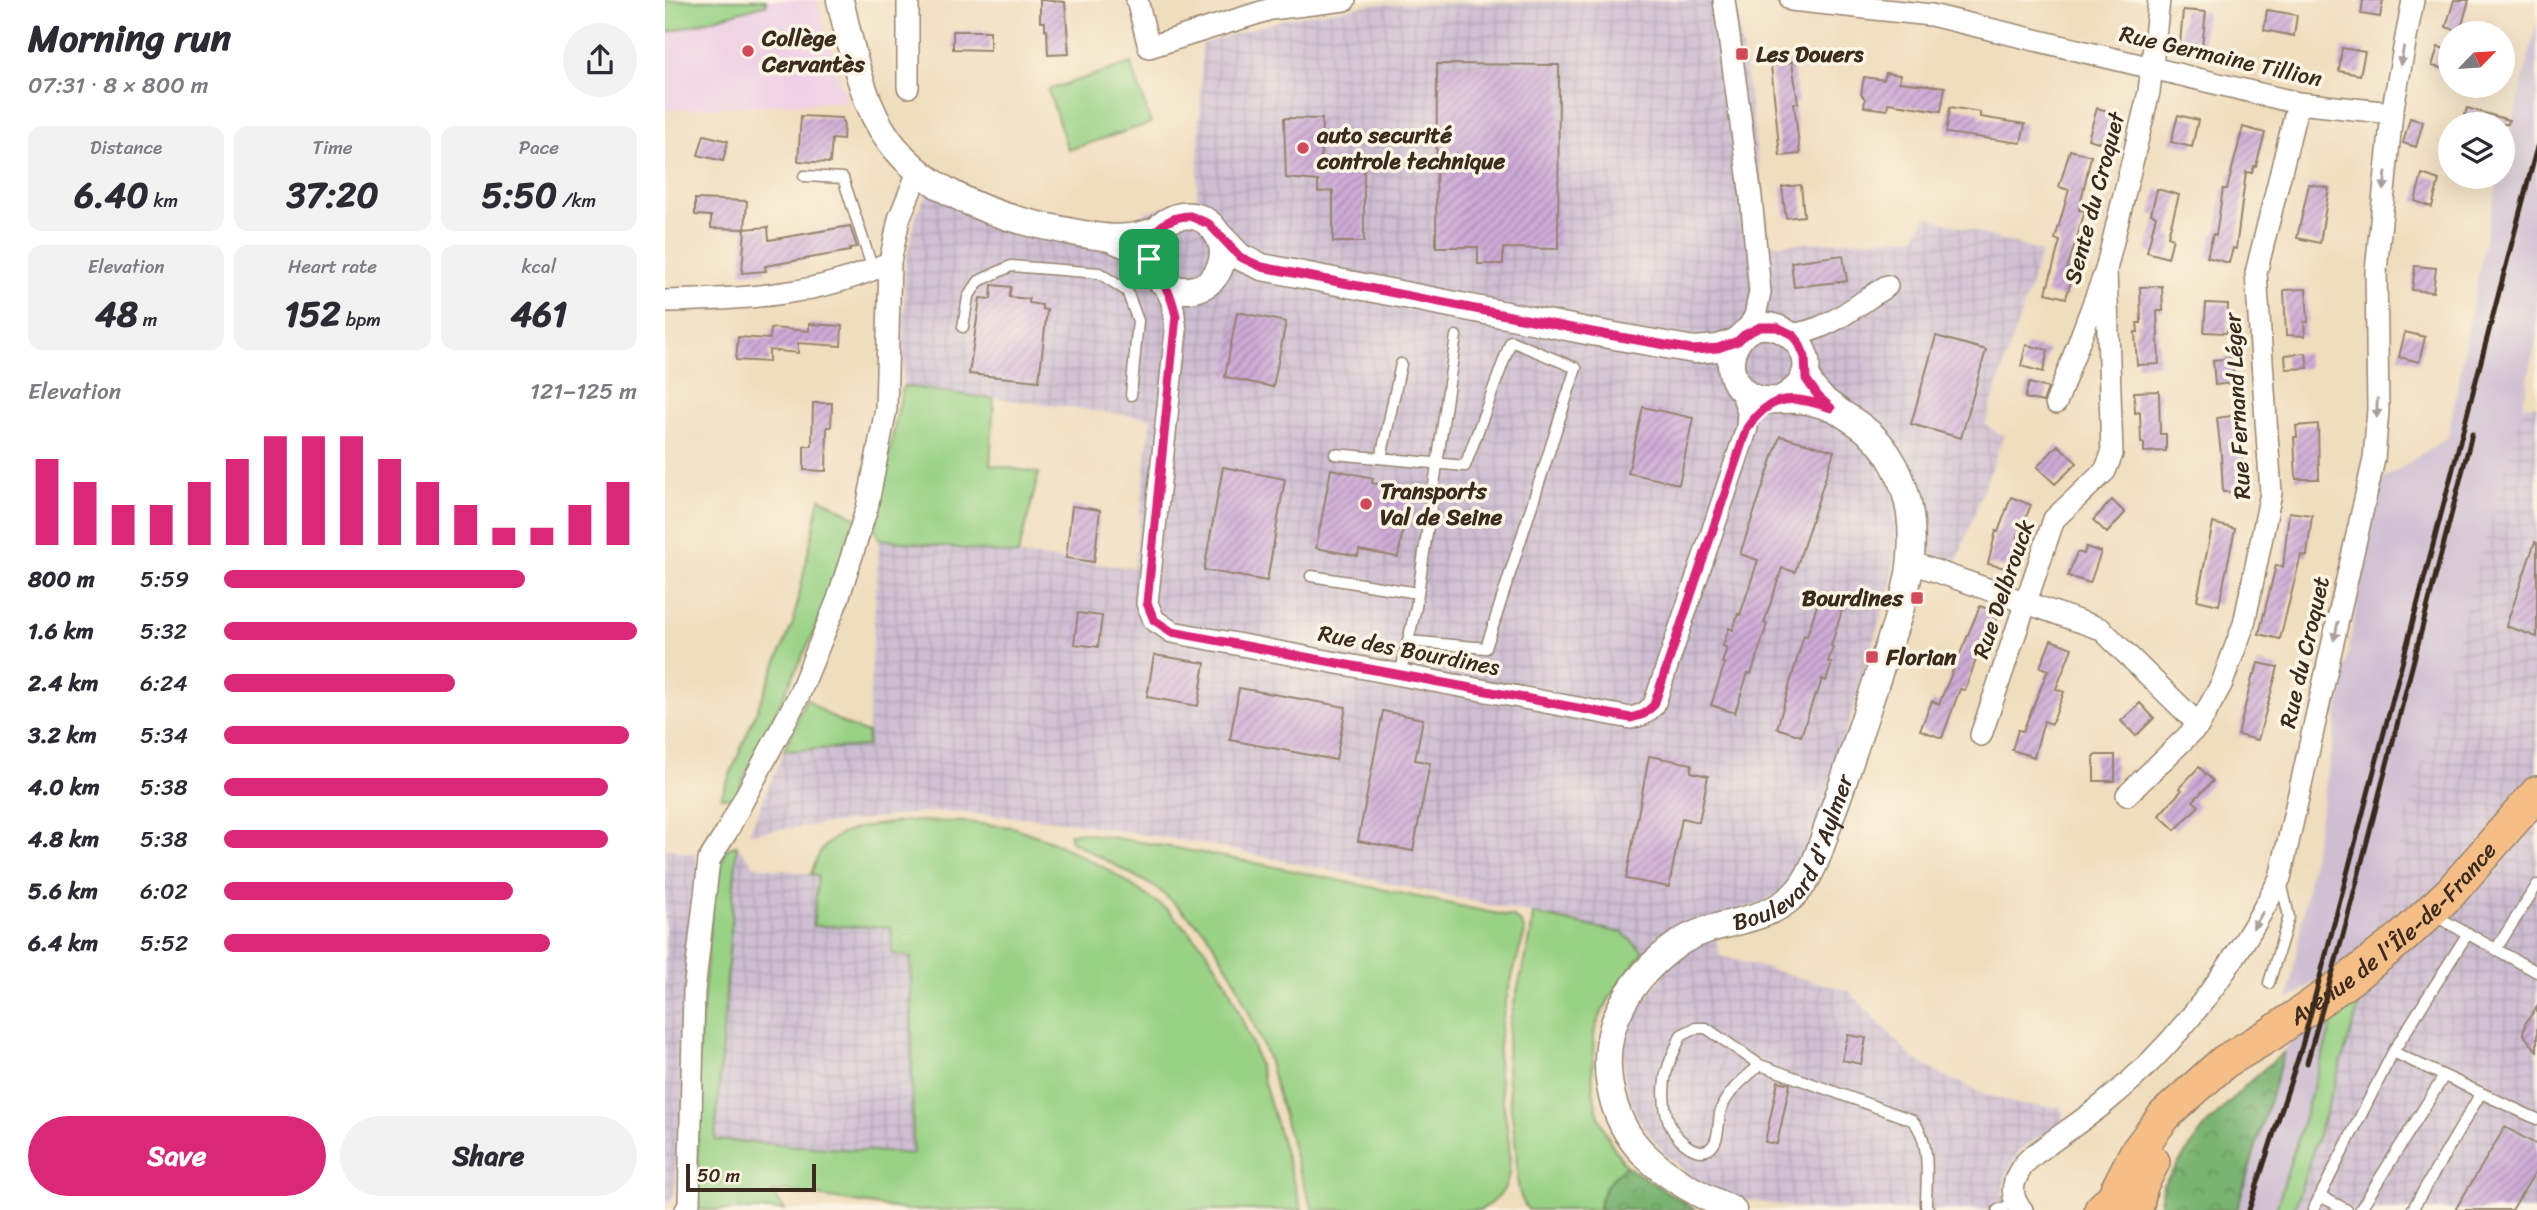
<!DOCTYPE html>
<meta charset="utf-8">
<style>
:root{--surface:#fff;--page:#f2f2f3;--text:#2b2b33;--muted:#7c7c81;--accent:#db2777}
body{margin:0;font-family:Sriracha,sans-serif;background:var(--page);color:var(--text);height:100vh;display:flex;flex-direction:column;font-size:26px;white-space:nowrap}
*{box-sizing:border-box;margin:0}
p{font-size:23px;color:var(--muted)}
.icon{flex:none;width:38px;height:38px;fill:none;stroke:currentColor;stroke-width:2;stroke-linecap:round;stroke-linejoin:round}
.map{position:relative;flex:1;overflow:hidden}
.drawer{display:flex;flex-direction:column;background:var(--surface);width:665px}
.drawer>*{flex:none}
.needle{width:46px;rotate:65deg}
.controls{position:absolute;left:1773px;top:21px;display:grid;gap:14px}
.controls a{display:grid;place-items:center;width:77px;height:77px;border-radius:50%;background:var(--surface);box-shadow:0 7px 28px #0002;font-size:35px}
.scale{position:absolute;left:21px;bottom:18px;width:130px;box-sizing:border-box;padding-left:7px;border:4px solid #3b2a1e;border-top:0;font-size:19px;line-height:24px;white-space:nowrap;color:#3b2a1e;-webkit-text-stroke:5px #fcf5e5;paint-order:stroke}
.pin{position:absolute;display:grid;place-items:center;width:60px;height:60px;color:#fff;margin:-30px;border-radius:14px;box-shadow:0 4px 10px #0006}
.round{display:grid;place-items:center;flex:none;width:74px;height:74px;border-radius:37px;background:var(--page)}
.headline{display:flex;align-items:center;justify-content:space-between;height:119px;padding:0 28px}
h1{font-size:38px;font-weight:700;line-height:52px}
.metrics{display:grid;grid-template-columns:repeat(3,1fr);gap:10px;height:119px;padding:7px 28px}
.metrics div{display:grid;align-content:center;border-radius:14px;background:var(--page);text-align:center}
.metrics b{font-size:35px;font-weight:700}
.metrics small{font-size:19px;font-weight:400}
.metrics p{font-size:19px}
.chart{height:196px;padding:14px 28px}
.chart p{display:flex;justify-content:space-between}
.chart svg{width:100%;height:126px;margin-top:7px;stroke:var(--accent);stroke-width:6}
.primary-button{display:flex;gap:14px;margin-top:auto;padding:14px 28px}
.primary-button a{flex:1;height:80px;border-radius:42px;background:var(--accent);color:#fff;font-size:28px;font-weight:700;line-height:80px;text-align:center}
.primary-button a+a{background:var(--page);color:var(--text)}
ul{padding:0 28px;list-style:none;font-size:23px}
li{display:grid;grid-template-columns:112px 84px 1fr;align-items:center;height:52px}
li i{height:18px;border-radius:9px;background:var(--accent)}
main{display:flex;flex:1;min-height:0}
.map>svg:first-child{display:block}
.built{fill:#efd0e5}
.industrial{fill:url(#industrial-grid)}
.railway{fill:#cdbed2}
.green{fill:#99d285;stroke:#6a7e52;stroke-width:2}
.forest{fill:url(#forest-crowns);stroke:#5a6f48;stroke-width:2}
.building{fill:url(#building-hatch)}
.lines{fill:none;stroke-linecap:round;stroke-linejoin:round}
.service-casing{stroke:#96846e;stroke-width:13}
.minor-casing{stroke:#96846e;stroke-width:24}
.tertiary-casing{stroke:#96846e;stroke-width:29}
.primary-casing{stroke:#96846e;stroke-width:36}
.service{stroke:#fff;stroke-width:10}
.minor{stroke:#fff;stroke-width:21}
.tertiary{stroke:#fff;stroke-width:26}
.primary{stroke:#f6be87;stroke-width:33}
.rail{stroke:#3b2a1e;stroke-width:5}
.oneway{fill:#a79f9a}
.route-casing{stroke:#fff;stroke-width:14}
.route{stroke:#db2777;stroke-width:9}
.poi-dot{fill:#d1495b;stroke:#fcf5e5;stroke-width:2.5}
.labels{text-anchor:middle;stroke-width:7;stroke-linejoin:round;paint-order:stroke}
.poi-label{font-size:23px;font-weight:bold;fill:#3b2a1e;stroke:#fcf5e5;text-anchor:start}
.street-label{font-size:23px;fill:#3b2a1e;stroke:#fcf5e5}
</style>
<main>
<section class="drawer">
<div class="headline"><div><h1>Morning run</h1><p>07:31 · 8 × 800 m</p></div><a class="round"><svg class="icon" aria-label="share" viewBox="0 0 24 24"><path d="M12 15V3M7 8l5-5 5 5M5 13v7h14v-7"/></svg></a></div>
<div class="metrics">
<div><p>Distance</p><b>6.40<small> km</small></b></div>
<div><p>Time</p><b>37:20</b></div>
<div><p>Pace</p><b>5:50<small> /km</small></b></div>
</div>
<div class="metrics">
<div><p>Elevation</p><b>48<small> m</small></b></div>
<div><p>Heart rate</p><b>152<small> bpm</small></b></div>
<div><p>kcal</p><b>461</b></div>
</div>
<div class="chart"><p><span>Elevation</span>121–125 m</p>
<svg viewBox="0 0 160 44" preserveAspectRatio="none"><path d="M5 44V14M15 44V22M25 44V30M35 44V30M45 44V22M55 44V14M65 44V6M75 44V6M85 44V6M95 44V14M105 44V22M115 44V30M125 44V38M135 44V38M145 44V30M155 44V22"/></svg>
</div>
<ul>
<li><b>800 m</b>5:59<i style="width:73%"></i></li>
<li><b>1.6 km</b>5:32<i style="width:100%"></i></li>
<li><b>2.4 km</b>6:24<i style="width:56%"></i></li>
<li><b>3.2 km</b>5:34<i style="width:98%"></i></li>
<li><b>4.0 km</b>5:38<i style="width:93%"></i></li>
<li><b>4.8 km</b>5:38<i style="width:93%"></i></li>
<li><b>5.6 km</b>6:02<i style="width:70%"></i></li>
<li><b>6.4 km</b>5:52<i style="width:79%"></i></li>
</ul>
<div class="primary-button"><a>Save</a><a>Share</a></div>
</section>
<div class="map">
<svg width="1872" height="1210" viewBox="0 0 1872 1210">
<defs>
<pattern id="industrial-grid" width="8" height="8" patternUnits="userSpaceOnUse" patternTransform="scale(1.75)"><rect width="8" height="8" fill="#cdbed2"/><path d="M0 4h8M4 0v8" fill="none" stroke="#b1a3b4"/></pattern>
<pattern id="forest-crowns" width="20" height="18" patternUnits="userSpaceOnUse" patternTransform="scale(1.75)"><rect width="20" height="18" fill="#7ab472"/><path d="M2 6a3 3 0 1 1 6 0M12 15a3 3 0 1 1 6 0" fill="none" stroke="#65935d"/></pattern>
<pattern id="building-hatch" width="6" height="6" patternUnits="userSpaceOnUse" patternTransform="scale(1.75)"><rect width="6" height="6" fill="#ceabd7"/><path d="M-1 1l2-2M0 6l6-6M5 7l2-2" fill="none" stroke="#a88bae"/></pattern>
</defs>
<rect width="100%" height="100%" fill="#fcf5e5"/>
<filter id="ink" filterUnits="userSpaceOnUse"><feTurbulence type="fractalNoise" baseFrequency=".0143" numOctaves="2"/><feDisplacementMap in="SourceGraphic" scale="14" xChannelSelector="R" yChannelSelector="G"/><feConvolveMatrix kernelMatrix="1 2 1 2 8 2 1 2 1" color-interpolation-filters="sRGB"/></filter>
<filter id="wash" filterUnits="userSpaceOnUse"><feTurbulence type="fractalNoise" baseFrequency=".00686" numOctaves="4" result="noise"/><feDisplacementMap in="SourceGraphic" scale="28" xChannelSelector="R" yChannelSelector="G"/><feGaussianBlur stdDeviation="1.57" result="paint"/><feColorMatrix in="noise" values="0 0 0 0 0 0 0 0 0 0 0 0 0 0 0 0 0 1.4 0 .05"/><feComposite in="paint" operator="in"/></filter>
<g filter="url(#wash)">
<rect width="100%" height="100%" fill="#f0ddbd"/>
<path class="built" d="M0,0H152L181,101L0,110Z"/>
<path class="industrial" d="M1047,0L1071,6L1105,245L1251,237L1261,216L1376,252L1320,425L1338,436L1291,564L1233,540L1226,583L1146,848L1122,888L1098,902L1047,921L1055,956L1184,991L1248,1058L1273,1073L1320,1094L1356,1105L1396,1107L1399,1121L1354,1150L1343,1172L1337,1193L1345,1210H1149L1074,1199L1028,1178L999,1153L978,1126L965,1101L960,1079L959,1047L967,1018L998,976L979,952L958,933L540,844L383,819L272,811L84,833L119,751L202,746L214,539L469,568L486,418L238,386L240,266L252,212L274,173L345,204L456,225L486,210L532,197L537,44L623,18L710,4Z
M1858,405L1872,406V1210H1629L1689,1023L1705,945Z
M72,845L90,866L153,875L227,927L246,957L248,1155L49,1140Z
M0,848L30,854L36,881L10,1193L4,1202L0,1203Z"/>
<path class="railway" d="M1872,21V335L1858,405L1705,945L1623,1000L1713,483L1783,437L1821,233L1834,177H1838V163Z
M1671,1011L1611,1210H1572L1619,1052L1630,1035Z"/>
<path class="green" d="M0,0H101L102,4L0,33Z
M466,63L486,123L403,150L383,90Z
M238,386L329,399L325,465L374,473L353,555L214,539L209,527Z
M155,498L192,518L150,630L69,799L56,797L128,623Z
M141,698C161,715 178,725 203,733L202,746L119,751Z
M243,821L299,822L347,827L386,841L444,870L503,910L540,948L561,981L588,1046L637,1210H242L120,1191L107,1193L120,1210H34L31,1078L47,905L60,850L72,845L50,1140L248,1154L246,957L227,954L226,927L148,926L153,875L146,874C149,867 151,859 155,853C173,824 214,825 243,821Z
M411,832C558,853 703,887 848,917L857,924L860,932C847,975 835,1014 833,1059C832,1091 857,1166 837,1192C832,1199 823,1205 816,1210H648L632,1164L602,1055L569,978L541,932L492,888L406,841L404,834Z
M868,914L958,933L979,952C960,975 940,1000 930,1029C928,1037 929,1047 928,1056C925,1103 934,1128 961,1166C946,1179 935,1189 934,1210H863C849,1190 853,1171 851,1148C847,1108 838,1070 844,1030C849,991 866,953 868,914Z
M1697,993L1689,1023L1629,1210H1611L1671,1011Z"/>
<path class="forest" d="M1619,1052L1572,1210H1494L1498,1185L1539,1128L1582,1084Z
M961,1166L1031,1210H934C935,1189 946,1179 961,1166Z"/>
<g id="blocks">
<path class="building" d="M375,0L400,2L404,54L383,55L382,30H380V22H375Z
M1698,0H1718L1715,17L1696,14Z
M1789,0H1804L1795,32L1781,27Z
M1518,10L1541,12L1537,46L1515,44Z
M1602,10L1632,15L1629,36L1599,30Z
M288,31H325V50L288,49Z
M1773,47L1785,50V70L1767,66Z
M1677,48L1700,52L1695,75L1674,71Z
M1127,62L1133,103H1129L1135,154L1115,156L1106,65Z
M772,64L894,65L893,249L838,248V264H813V247H771Z
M1221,73L1235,75L1234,82L1280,87L1276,111L1223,103L1222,110L1199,107L1200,99L1196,94L1199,77L1219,80Z
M1285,107L1315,112V117L1360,124L1356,143L1281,133Z
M1432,108L1450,113L1441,144L1423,139Z
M1802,108L1844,120L1843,124H1797Z
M1513,115L1533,120L1527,147L1506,142Z
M136,116L177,118V122H179L178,140L167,139L165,163L133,161Z
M619,118L657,119L656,159H699V242H668V191L653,192V181L621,178Z
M1745,118L1758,122L1751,147L1738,143Z
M1578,127L1600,133L1591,166H1589L1587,173L1581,172L1571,249L1568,248L1564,263L1542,257L1548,234L1551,235L1558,189H1562Z
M39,135L63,141L58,161L33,155Z
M1405,150L1426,156L1414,210L1420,211L1402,269L1409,271L1401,298L1381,293L1395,241L1390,239L1404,190L1394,187Z
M1757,174L1774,180L1767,207L1750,201Z
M1644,184L1664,188L1655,243L1632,238Z
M1136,185L1139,216L1121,218L1117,187Z
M1492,189L1514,195L1503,236L1508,238L1503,258L1482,252L1491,216L1486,214Z
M30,199L82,201L80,229L103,227L104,240L185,226L192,247L185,248V251L100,266L101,271L77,273L80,229L46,228V216L30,215Z
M1178,255L1182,281L1129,287L1126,262Z
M1750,266L1771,268L1768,292L1747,290Z
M327,285L346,287L344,297L364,299V303L377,305V309L382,310L374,381L304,374L315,298L326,299Z
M1497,286L1498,311H1492L1494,364L1472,365L1470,332H1473L1472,323H1476L1475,287Z
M1641,289L1643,322H1639L1640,336L1621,335L1619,290Z
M1541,303L1563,304L1562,333L1539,332Z
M572,312L621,322L608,387L560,377Z
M144,324L177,326L176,346L133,343V353L104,350V362L71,360L73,337L105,339L106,328L144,331Z
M1740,332L1760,337L1754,362L1734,357Z
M1271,336L1321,350L1296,438L1246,424Z
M1361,345L1383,350L1378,372L1356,366Z
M1641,353L1643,368L1621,369L1620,355Z
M1567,358L1569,383L1550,385L1548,360Z
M1364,383L1383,388L1378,402L1360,398Z
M1494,391L1495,434H1501V451L1479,452V443H1476L1475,412L1470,413L1469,392Z
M148,403H167L166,427H162L161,471L139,470V446H147Z
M978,407L1028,418L1014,484L963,473Z
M1573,415L1577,441V492H1558L1556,454L1552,418Z
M1653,424L1654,479H1631L1629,437H1632L1631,426Z
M1115,436L1169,451L1130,572L1117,568L1099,623L1102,624L1092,657L1086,674L1083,673L1070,713L1046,705L1060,663H1057L1062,648L1058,646L1064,628L1068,630L1073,614L1075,615L1093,560L1075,554Z
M1393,445L1412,463L1390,484L1372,467Z
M558,467L620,479L602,581L539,570Z
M666,469L708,478L707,483L745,491L733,557L694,550L693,556L651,548Z
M1346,497L1366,505L1356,529L1355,528L1345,569L1323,564L1331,531L1333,532Z
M1447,500L1460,513L1442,533L1428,520Z
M407,506L435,510L429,562L401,558Z
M1624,512L1647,515L1642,556L1636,555L1615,639L1594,634L1611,565L1618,567Z
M1548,523L1570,529L1554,605L1532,600Z
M1870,542L1872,543V637L1841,626Z
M1421,547L1436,552L1425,583L1403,576L1412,552L1419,554Z
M1155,596L1179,604L1166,646L1168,647L1163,662L1167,663L1161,681L1157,679L1152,695L1150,694L1136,736L1112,728L1139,635L1142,636Z
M1315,606L1334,613L1326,634L1328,635L1319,657L1313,654L1300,690L1295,689L1277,738L1255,730L1267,701L1274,704Z
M413,613L437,616L433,647L409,644Z
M1386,640L1407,648L1391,689L1399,692L1387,724L1379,721L1369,757L1347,750L1353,730L1358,731L1383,670L1375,667Z
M489,655L540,663L533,706L482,697Z
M1593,663L1613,667L1593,740L1573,735L1588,674H1590Z
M574,688L681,707L671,760L565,740Z
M1475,703L1489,718L1471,736L1456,721Z
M718,711L758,719L750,760L765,763L748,851L693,841Z
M1429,755H1450V781H1429Z
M984,756L1027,764L1026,772L1043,776L1034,822L1017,818L1004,887L961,879Z
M1534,767L1548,781L1528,801L1534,806L1510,830L1494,815L1517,790L1514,788Z
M1872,1007V1051L1858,1034L1860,1024Z
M1183,1035L1201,1038L1196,1064L1177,1060Z
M1113,1081L1125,1084L1112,1144L1100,1142Z
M1840,1127L1872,1145V1169L1847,1210H1790Z"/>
</g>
</g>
<g filter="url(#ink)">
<use href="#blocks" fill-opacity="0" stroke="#96846e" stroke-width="2"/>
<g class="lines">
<g class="service-casing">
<path id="service" d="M139,176L178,178L208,270
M298,327L303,297L314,281L346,266L434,273L462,291L473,321L466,395
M670,454L800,466L846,341L911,368L821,648L743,641
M716,458L736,364
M646,576L753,593
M735,675L751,607L791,336
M1767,914L1872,972
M1831,949L1872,885
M1604,983L1624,917L1616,881
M1728,1052L1872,1119
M1095,1065C1080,1078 1064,1090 1056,1109C1052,1121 1056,1141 1044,1149C1036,1154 1026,1149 1020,1144C1001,1130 997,1103 1000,1080C1001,1066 1011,1049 1016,1035L1030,1028H1041L1095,1065L1247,1120C1267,1140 1261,1178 1261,1206L1264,1210
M1655,1196L1682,1210
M1333,1210L1350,1203
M1648,1210L1728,1052L1803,933
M1695,1210L1779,1076
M1747,1210L1816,1093"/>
</g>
<g class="minor-casing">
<path id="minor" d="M472,0L484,47L606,9L680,0
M1059,0L1086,197L1095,292L1090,316L1079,335
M1126,0L1266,15L1633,103L1727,113
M243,87V0
M498,283L507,301L511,331L482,603L489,620L507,632L966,718L979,714L989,705L1082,428L1083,412L1076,390
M0,301C78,299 154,296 225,262
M1126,334C1163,332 1192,304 1222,286
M1391,403L1441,270L1484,92L1494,0
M1245,562L1436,629L1534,725
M1316,735L1389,519L1440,471L1447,454L1441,270
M1462,795L1534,725L1557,683L1579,624L1606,493L1591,273L1633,103
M21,1210L24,1205L29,991L44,860L61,833L133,697L173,599L202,508L221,409L225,262L234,219L253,172
M1357,1210C1344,1196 1347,1182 1357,1167C1363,1158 1373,1152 1381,1146C1401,1131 1423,1117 1442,1101C1516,1041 1572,962 1615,878L1709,459L1713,410L1711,271L1727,113L1748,0"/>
</g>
<g class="tertiary-casing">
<g id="tertiary">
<path d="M175,0C184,39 193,81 210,117C243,184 319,215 388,228C424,235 456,245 492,230"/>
<path d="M552,233L575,257L597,267L927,332L1029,350L1053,348L1073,341"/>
<path d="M447,239C457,243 468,247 476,254C484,262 487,273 495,280C513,297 544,292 554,269C559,259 559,247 554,237C534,195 473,220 486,267"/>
<path d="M1116,399C1186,363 1092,286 1068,351C1064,363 1066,377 1074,387C1091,407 1112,398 1134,400C1145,401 1155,404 1165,407"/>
<path id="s1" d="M1068,1210C1037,1196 1007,1181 982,1157C942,1120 931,1053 957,1005C970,980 991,959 1014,943C1048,920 1096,925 1127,897C1149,877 1157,843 1166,816C1183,771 1197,725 1212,679C1222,648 1236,615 1242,583C1247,562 1248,535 1245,514C1240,481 1225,447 1197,427C1175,410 1151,402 1140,374"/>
</g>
</g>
<g class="primary-casing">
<g id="primary">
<path id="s2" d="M1436,1210L1448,1198L1471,1153L1499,1116L1559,1062L1606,1034L1682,981L1739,936L1785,893L1872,793"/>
<path d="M1471,1210L1476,1185L1488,1162"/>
</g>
</g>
<use href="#service" class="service"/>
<use href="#minor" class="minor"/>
<use href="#tertiary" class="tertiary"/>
<use href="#primary" class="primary"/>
<path class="rail" d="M1642,1063L1678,935L1807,434
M1584,1210L1637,1046L1872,147"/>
</g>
<defs><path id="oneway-solid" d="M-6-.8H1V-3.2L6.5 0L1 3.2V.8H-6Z" transform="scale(1.75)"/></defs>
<g class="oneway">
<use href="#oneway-solid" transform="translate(1737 56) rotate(100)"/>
<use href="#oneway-solid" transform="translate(1720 181) rotate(96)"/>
<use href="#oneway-solid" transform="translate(1712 408) rotate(91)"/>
<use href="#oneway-solid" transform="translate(1671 631) rotate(103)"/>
<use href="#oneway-solid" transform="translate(1593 920) rotate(121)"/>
</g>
</g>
<g class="lines" filter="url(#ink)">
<g class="route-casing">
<path id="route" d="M525,216L544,224L575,257L597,267L927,332L1029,350L1053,348L1073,341L1079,335L1095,327H1112L1128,335L1133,341L1140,357L1141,379L1153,396L1166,408C1129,395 1106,393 1082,428L989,705L979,714L966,718L507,632L489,620L482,603L511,316C508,305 506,294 499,285C495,279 489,275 486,267C475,240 498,216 525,216Z"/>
</g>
<use href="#route" class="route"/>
</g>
<g class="poi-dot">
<circle cx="83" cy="51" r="7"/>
<rect x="1070" y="47" width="14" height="14" rx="3.5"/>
<circle cx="638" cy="148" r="7"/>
<circle cx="701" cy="504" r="7"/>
<rect x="1245" y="591" width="14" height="14" rx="3.5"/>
<rect x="1200" y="650" width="14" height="14" rx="3.5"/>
</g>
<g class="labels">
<g class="poi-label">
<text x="97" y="46">Collège<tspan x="97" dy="26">Cervantès</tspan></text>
<text x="1091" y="62">Les Douers</text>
<text x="652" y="143">auto securité<tspan x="652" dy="26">controle technique</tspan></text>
<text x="715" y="499">Transports<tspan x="715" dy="26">Val de Seine</tspan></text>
<text x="1238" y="606" text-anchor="end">Bourdines</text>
<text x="1221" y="665">Florian</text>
</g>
<g class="street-label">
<text transform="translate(1556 56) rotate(13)" y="8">Rue Germaine Tillion</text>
<text transform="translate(1429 198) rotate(-75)" y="8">Sente du Croquet</text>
<text transform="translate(1572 406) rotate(-93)" y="8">Rue Fernand Léger</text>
<text transform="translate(1338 589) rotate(-71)" y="8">Rue Delbrouck</text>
<text transform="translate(744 650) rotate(11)" y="8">Rue des Bourdines</text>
<text transform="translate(1639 652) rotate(-77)" y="8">Rue du Croquet</text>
<text dy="8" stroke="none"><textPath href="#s1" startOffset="509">Boulevard d'Aylmer</textPath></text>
<text dy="8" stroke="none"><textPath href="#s2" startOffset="408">Avenue de l'Île-de-France</textPath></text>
</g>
</g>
</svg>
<div class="controls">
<a><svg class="needle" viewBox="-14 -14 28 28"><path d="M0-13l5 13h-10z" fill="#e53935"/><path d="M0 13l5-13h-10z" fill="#7c7c81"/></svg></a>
<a><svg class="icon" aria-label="layers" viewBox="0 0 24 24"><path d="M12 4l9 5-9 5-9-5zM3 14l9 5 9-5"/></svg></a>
</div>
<div class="scale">50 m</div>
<div class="pin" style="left:484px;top:259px;background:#1e9e55"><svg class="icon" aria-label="arrive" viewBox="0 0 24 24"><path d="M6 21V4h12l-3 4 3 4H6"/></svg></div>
</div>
</main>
